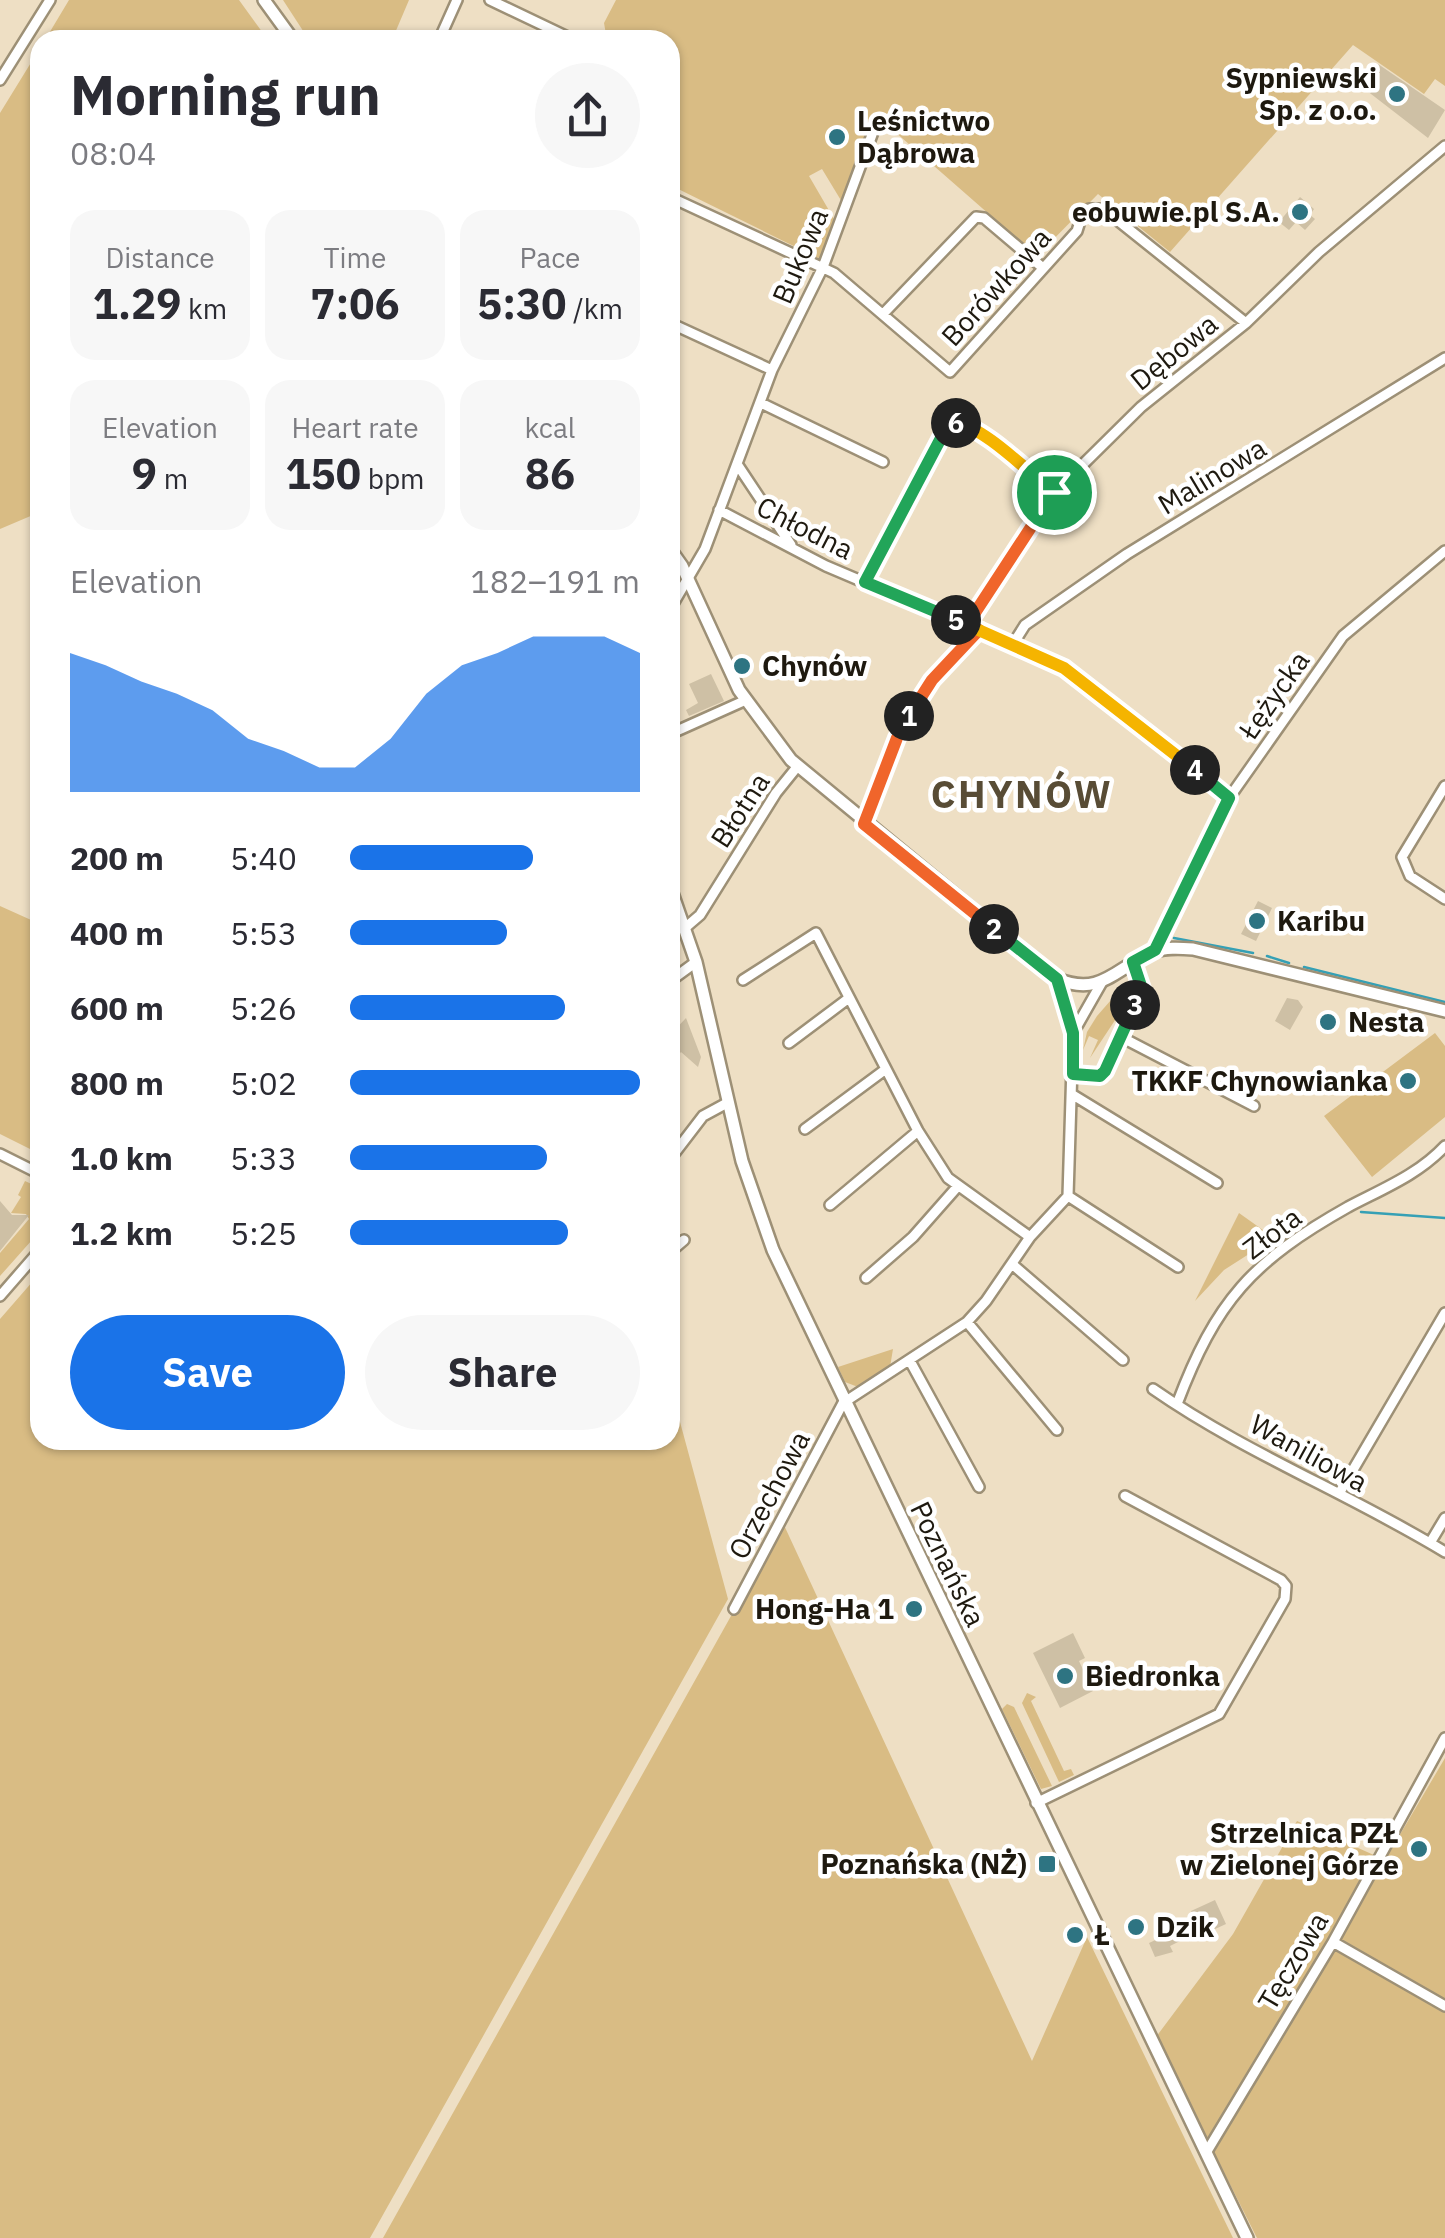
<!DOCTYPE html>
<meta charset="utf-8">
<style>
:root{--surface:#fff;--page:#f7f7f7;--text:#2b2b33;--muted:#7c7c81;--accent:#1a73e8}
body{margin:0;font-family:"IBM Plex Sans",sans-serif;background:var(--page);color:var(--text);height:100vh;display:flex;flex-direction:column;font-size:38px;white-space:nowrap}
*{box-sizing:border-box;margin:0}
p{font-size:32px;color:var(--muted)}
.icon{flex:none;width:55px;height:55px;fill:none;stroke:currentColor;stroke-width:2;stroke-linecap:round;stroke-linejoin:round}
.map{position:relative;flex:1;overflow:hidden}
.sheet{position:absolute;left:30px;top:30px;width:650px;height:1420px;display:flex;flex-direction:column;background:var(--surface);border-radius:30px;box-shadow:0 2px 8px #0004}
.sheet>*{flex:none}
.pin{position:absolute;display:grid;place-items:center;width:85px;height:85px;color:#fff;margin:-42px;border:5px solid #fff;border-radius:50%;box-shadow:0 2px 10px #0007}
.km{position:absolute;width:50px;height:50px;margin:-25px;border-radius:50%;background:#222;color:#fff;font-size:28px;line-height:50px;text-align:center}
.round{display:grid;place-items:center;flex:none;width:105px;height:105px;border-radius:52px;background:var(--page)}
.summary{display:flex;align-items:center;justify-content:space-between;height:170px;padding:0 40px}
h1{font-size:55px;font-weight:700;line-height:75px}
.figures{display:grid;grid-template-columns:repeat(3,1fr);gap:15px;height:170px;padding:10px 40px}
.figures div{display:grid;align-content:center;border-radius:25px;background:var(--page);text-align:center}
.figures b{font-size:42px;font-weight:700}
.figures small{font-size:28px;font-weight:400}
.figures p{font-size:28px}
.chart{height:280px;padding:20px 40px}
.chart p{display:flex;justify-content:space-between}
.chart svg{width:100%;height:180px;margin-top:10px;fill:var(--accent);opacity:.7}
.cta{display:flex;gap:20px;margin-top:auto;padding:20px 40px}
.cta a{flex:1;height:115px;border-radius:60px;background:var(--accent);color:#fff;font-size:40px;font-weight:700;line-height:115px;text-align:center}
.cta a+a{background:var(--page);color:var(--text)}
ul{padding:0 40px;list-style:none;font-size:32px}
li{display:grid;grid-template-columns:160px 120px 1fr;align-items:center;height:75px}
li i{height:25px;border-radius:12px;background:var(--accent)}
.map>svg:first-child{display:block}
.green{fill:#d9bc84}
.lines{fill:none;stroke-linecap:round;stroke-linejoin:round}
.stream{stroke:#35a0b5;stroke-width:2.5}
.building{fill:#cec0a5}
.street-casing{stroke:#9d9076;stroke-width:14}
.secondary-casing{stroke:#9d9076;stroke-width:16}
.street{stroke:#fff;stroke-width:9}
.secondary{stroke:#fff;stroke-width:11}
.split-1-casing{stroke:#fff;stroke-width:20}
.split-2-casing{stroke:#fff;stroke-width:20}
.split-3-casing{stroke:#fff;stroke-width:20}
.split-4-casing{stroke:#fff;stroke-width:20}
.split-5-casing{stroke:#fff;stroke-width:20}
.split-6-casing{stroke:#fff;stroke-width:20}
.split-7-casing{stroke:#fff;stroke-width:20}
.split-1{stroke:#f0652b;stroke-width:12}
.split-2{stroke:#f0652b;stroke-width:12}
.split-3{stroke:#22a559;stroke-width:12}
.split-4{stroke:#22a559;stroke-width:12}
.split-5{stroke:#f5b400;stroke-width:12}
.split-6{stroke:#22a559;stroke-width:12}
.split-7{stroke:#f5b400;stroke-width:12}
.poi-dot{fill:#2e7482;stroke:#fff;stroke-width:4}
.labels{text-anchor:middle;stroke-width:9;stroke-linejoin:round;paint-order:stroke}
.poi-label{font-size:28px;font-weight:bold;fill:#1e190f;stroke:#fff;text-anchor:start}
.street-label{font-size:28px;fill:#1e190f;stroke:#fff}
.district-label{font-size:38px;font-weight:bold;letter-spacing:2.5px;fill:#584c35;stroke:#fff}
</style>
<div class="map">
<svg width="1445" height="2238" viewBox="0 0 1445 2238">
<rect width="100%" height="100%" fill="#eedfc4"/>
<path class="green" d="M69,0H239L268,40H45Z
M283,0H409L392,40H309Z
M616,0H1445V86L1435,79L1424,94L1353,45L1170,252L1098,194L1037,256L878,117L845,207L822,169L809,176L834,219L820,259L670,185V40H607L604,23Z
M40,48V512L0,529V113Z
M0,906L40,924V1154L0,1134Z
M1125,984H1133V993L1090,1058L1098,1040L1089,1036L1083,1050L1087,1032L1097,1016Z
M1435,1033L1445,1046V1117L1372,1177L1324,1116Z
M25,1181L40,1188V1231L0,1276V1253L29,1219L26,1214L11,1213L21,1197L18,1195Z
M1239,1213L1274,1238L1224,1270L1195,1301Z
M40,1273V1440H670V1385L728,1599L370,2238H0V1319Z
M893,1349L890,1367L858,1387L845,1382L838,1367Z
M783,1523L1032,2061L1087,1937L1233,2238H383Z
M1027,1693L1036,1697L1031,1701L1064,1771L1071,1769L1074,1775L1059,1782L1022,1703Z
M1007,1704L1014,1707L1052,1786L1041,1789L1002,1709Z
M1445,1758V2238H1257L1156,2037L1233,1934L1297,1821L1383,1859L1368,1889Z"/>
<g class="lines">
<path class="stream" d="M1174,938L1253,953
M1267,956L1289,963
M1304,967L1445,1002
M1361,1212L1445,1218"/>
</g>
<path class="building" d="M1378,64L1445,110L1428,138L1362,87Z
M1300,197L1314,209L1310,215L1315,219L1305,230L1296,222L1289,230L1279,222Z
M711,674L724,701L689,716L686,710L698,703L689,684Z
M1258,901L1272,908L1256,941L1241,934Z
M1287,998L1298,1000L1303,1007L1290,1030L1275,1021Z
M686,1018L701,1057L698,1067L681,1052L670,1064V1035Z
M0,1201L12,1215H29L0,1251Z
M1073,1633L1085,1658L1079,1661L1093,1691L1060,1708L1033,1653Z
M1215,1900L1226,1924L1202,1935L1200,1931L1170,1946L1173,1952L1155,1957L1149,1943L1196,1921L1191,1911Z"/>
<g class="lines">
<g class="street-casing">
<path id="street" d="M490,0L574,40
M439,40L457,0
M0,80L50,0
M670,197L834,273L950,372L1077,231L1082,215L1089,209H1100L1116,219L1246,323
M883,314L976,217L984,218L1043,268
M670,323L772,370
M761,403L883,462
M737,464L791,545
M719,510L826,566L1061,666L1103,695L1229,798
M865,583L941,438L955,423C983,426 1029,473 1055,492
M670,609L705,549L772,370L823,267L876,124
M967,625L1055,492L1141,407L1246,323L1319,252L1445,146
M1013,644L1025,625L1127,554L1445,358
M670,734L746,700
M1445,786L1402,857L1410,876L1445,899
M864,824C883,775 899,725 931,682C945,663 963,647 979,630
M686,927L700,915L776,793L797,767
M1155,950L1229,798L1343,636L1445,551
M743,980L816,933L918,1131L948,1178L1030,1237
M670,981L696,962
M1073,1033L1102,982
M1121,1037L1254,1106
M789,1043L849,998
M1073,1074L1100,1076L1105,1071L1142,989L1133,962
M1073,1095L1217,1183
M805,1129L886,1069
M0,1154L40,1174
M670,1159L703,1116L727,1103
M1068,1196L1178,1267
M830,1205L918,1131
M670,1252L684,1240
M1012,1264L1123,1360
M866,1278L913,1237L958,1186
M0,1296L40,1250
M967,1322L1057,1430
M910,1361L979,1487
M1153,1389C1245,1453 1350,1494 1445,1552
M1177,1404C1216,1301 1252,1261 1348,1207C1382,1189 1418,1175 1445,1146
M1340,1492L1445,1313
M1430,1543L1445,1518
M734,1609L843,1403L967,1322L986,1301L1030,1237L1068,1196L1073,1033L1057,979
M1036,1803L1219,1714L1285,1599L1286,1586L1281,1580L1125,1496
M1333,1942L1445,2006
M1206,2153L1333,1942L1445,1738"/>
</g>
<g class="secondary-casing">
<path id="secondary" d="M264,0L293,40
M670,549L682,566L739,690L791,760L1057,979C1102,997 1115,968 1153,952C1165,947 1180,948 1193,949L1445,1011
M670,887L696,962L742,1161L773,1250L1247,2238"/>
</g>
<use href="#street" class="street"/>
<use href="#secondary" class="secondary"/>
</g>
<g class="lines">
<g class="split-1-casing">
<path id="split-1" d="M909,716L932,680L979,630L967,625L1054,492"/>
</g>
<g class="split-2-casing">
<path id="split-2" d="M909,716L897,738L864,824L994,929"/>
</g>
<g class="split-3-casing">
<path id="split-3" d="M994,929L1057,979L1073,1033V1074L1100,1076L1105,1071L1135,1005"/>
</g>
<g class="split-4-casing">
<path id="split-4" d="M1135,1005L1142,989L1133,962L1155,950L1229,798L1195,770"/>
</g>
<g class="split-5-casing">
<path id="split-5" d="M956,620L1064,668L1195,770"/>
</g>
<g class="split-6-casing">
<path id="split-6" d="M956,423L947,428L941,438L865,582L956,620"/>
</g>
<g class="split-7-casing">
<path id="split-7" d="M956,423C983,426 1030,474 1054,492"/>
</g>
<use href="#split-1" class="split-1"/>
<use href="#split-2" class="split-2"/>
<use href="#split-3" class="split-3"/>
<use href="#split-4" class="split-4"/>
<use href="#split-5" class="split-5"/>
<use href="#split-6" class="split-6"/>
<use href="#split-7" class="split-7"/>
</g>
<g class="poi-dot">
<circle cx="1397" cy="94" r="10"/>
<circle cx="837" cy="137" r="10"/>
<circle cx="1300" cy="212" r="10"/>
<circle cx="742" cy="666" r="10"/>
<circle cx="1257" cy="921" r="10"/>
<circle cx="1328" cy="1022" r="10"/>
<circle cx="1408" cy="1081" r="10"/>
<circle cx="914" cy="1609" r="10"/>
<circle cx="1065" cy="1676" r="10"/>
<circle cx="1419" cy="1849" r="10"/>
<rect x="1037" y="1854" width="20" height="20" rx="5"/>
<circle cx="1136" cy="1927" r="10"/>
<circle cx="1075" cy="1935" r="10"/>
</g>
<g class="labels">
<g class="poi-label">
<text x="1377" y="88" text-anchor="end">Sypniewski<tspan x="1377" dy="32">Sp. z o.o.</tspan></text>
<text x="857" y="131">Leśnictwo<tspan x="857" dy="32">Dąbrowa</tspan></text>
<text x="1280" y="222" text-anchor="end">eobuwie.pl S.A.</text>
<text x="762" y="676">Chynów</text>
<text x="1277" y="931">Karibu</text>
<text x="1348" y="1032">Nesta</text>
<text x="1388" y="1091" text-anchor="end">TKKF Chynowianka</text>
<text x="894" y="1619" text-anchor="end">Hong-Ha 1</text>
<text x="1085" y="1686">Biedronka</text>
<text x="1399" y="1843" text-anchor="end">Strzelnica PZŁ<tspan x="1399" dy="32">w Zielonej Górze</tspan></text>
<text x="1027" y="1874" text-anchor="end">Poznańska (NŻ)</text>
<text x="1156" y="1937">Dzik</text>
<text x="1095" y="1945">Ł</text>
</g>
<g class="street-label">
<text transform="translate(800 256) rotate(-67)" y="10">Bukowa</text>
<text transform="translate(996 287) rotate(-48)" y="10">Borówkowa</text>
<text transform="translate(1174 352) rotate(-39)" y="10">Dębowa</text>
<text transform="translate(1212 476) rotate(-31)" y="10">Malinowa</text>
<text transform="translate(805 528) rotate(27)" y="10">Chłodna</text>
<text transform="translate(1274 695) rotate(-55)" y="10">Łężycka</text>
<text transform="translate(740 810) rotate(-57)" y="10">Błotna</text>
<text transform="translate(1272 1233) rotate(-37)" y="10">Złota</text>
<text transform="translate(1309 1453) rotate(29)" y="10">Waniliowa</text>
<text transform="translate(769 1495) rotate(-62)" y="10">Orzechowa</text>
<text transform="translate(948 1564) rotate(64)" y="10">Poznańska</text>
<text transform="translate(1293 1961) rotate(-59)" y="10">Tęczowa</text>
</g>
<g class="district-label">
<text x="1022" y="808">CHYNÓW</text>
</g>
</g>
</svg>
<div class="pin" style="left:1054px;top:492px;background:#1e9e55"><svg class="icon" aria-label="arrive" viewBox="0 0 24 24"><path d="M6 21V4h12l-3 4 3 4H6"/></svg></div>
<b class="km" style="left:909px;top:716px">1</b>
<b class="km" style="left:994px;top:929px">2</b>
<b class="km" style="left:1135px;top:1005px">3</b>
<b class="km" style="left:1195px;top:770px">4</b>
<b class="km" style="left:956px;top:620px">5</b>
<b class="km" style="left:956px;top:423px">6</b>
<section class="sheet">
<div class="summary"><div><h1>Morning run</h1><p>08:04</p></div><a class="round"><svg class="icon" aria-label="share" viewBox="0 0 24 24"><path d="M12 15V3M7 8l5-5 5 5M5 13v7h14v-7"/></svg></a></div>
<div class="figures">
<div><p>Distance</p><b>1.29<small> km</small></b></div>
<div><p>Time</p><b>7:06</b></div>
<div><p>Pace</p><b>5:30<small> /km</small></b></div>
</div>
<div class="figures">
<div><p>Elevation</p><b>9<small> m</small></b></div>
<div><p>Heart rate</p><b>150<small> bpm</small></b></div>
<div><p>kcal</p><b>86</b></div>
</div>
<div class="chart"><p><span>Elevation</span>182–191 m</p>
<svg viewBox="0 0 160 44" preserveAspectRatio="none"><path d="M0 44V10L10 13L20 17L30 20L40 24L50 31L60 34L70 38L80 38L90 31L100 20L110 13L120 10L130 6L140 6L150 6L160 10V44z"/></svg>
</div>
<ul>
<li><b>200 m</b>5:40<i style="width:63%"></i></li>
<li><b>400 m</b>5:53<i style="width:54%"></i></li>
<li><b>600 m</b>5:26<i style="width:74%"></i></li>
<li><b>800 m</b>5:02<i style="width:100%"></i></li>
<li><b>1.0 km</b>5:33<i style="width:68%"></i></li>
<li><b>1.2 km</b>5:25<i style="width:75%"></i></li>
</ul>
<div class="cta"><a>Save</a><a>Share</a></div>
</section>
</div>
